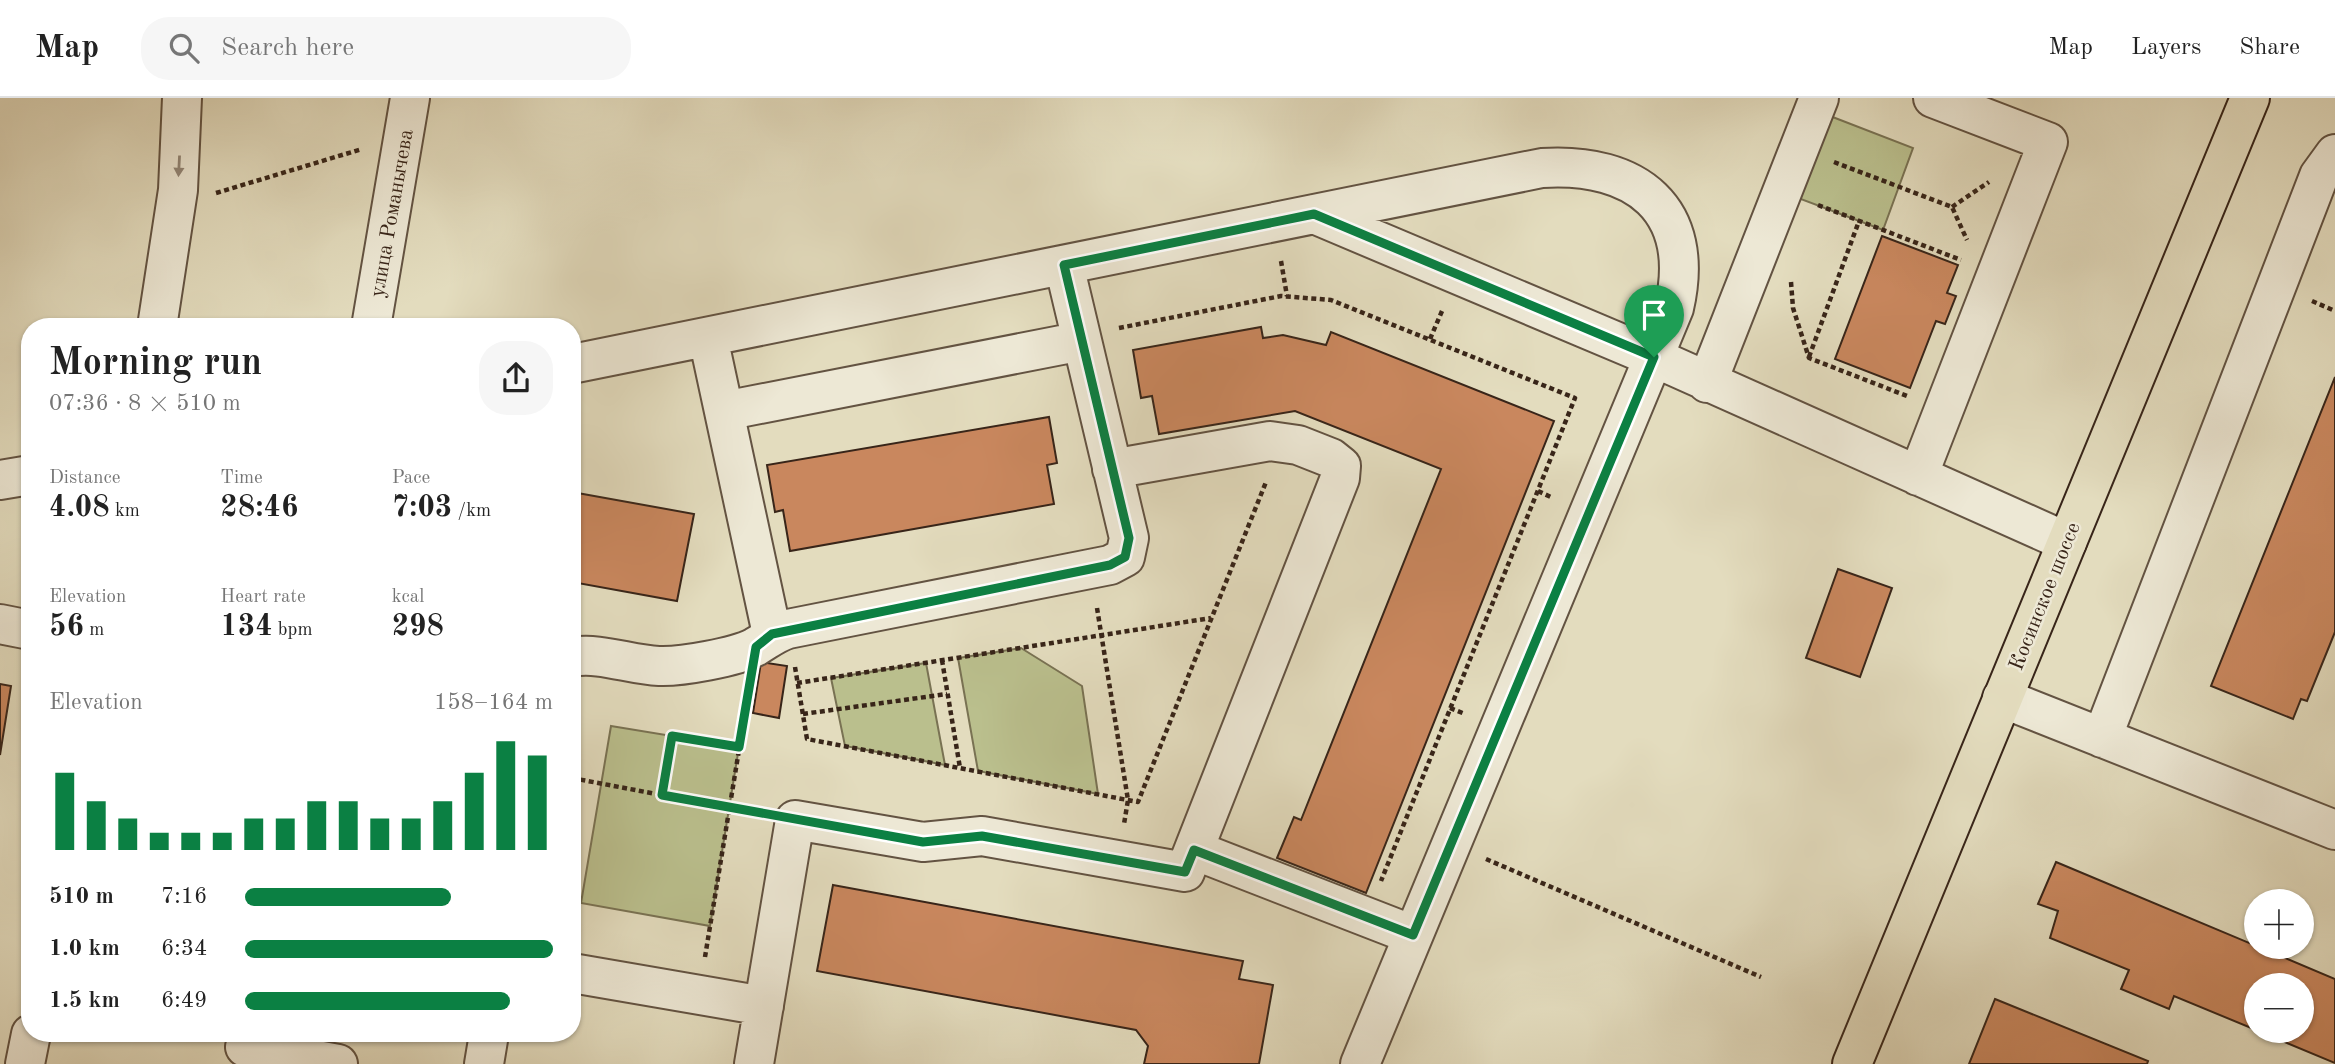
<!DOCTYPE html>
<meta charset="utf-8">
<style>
:root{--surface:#fff;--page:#f6f6f6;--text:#222;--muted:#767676;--line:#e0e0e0;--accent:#0b8043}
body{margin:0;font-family:"Old Standard TT",serif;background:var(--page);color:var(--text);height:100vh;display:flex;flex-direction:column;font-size:26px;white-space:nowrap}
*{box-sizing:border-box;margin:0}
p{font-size:23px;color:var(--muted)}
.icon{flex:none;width:38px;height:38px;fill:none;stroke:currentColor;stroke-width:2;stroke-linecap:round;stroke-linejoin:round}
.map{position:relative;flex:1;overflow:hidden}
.details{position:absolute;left:21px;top:220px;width:560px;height:724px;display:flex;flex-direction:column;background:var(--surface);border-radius:28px;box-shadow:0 2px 5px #0004}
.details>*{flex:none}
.fabs{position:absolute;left:2244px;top:791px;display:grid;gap:14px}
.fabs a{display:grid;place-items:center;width:70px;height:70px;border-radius:50%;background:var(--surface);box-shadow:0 2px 5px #0004;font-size:35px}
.pin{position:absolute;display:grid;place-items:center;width:60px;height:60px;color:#fff;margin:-72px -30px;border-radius:50% 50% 50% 0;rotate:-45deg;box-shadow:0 0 7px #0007}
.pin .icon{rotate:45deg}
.round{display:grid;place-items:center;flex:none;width:74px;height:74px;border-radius:28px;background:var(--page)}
.headline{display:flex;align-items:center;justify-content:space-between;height:119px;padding:0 28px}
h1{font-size:38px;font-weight:700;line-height:52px}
.figures{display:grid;grid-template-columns:repeat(3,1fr);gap:10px;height:119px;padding:7px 28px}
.figures div{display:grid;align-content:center}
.figures b{font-size:30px;font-weight:700}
.figures small{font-size:19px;font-weight:400}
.figures p{font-size:19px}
.chart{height:196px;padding:14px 28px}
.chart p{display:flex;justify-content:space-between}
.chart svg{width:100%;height:126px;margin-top:7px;stroke:var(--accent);stroke-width:6}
ul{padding:0 28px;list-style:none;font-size:23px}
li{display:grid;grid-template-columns:112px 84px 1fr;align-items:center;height:52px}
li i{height:18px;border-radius:9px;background:var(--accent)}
header{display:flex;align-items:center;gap:42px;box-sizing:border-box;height:98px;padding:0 35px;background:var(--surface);border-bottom:2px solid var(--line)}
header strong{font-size:33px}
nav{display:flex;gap:38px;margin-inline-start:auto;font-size:24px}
.search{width:490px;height:63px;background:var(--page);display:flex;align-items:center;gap:18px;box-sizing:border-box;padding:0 24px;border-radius:28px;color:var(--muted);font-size:26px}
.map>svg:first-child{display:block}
.green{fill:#babf8d;stroke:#797253;stroke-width:2}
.building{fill:#c9875e;stroke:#382519;stroke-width:2}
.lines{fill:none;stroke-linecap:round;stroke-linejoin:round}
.minor-casing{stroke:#635342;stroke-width:42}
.major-casing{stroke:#382519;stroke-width:42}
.path{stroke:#382519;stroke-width:4.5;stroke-dasharray:5 3.5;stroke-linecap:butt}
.minor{stroke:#ede8d5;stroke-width:38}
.major{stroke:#e3dcbe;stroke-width:38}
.oneway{fill:#928677}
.route-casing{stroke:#fff;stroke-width:14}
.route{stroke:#0b8043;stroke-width:9}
.labels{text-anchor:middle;stroke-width:5;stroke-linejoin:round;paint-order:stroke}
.street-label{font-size:21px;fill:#382519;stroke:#ede8d5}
</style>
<header>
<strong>Map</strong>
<div class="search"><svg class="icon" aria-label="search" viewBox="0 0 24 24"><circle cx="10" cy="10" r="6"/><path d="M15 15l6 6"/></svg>Search here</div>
<nav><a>Map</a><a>Layers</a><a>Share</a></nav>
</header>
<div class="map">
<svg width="2335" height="966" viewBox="0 0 2335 966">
<rect width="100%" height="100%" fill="#e3dcbe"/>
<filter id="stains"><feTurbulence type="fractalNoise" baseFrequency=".00286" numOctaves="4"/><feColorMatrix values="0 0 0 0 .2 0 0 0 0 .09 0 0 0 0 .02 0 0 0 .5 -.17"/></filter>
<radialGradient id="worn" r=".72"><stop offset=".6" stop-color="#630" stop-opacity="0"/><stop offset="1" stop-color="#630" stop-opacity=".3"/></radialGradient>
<path class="green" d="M1830,18L1913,50L1883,132L1798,100Z
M1021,550L1082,588L1098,696L978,673L958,560Z
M926,565L945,667L845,648L831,580Z
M611,628L739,649L710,828L581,805Z"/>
<path class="building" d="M1882,138L1958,167L1947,195L1956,198L1945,226L1936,223L1910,290L1835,261Z
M1261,229L1263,240L1283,237L1326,247L1331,234L1554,323L1366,795L1277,760L1294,719L1301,722L1441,371L1295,313L1159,336L1152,298L1141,300L1133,252Z
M2335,279V534L2307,603L2301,601L2293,621L2211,588Z
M1049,319L1057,365L1047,367L1054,406L790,453L783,412L775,414L767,367Z
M572,394L694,416L677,503L572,484Z
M1838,471L1892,490L1860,579L1806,560Z
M761,564L787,568L779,620L753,615Z
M0,586L11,588L0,657Z
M2056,764L2335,881V965L2258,933H2301V887H2256V932L2174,898L2169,911L2121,891L2129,872L2050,840L2058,813L2038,806Z
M833,787L1243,863L1239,881L1273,887L1259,966H1144L1148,948L1136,932L817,873Z
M1995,901L2148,963L2147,966H1969Z"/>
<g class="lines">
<g class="minor-casing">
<path id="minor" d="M1314,116L1653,259L2067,444
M157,229L178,92L182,0
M371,229L410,0
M708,239L772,536
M572,266L1542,70C1636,64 1697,111 1674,210L1360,966
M1707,285L1819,0
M724,313L1082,243
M1918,378L2048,44L1933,0
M0,382L30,377
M0,526L30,532
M572,559C601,554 630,567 659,568C681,569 736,559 755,549C767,542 775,535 788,531L1110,467L1125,459L1129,440L1064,167
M2002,600L2335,732
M2102,640L2319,78L2335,56
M1194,752L1413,837
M572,875L764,908
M245,949L338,966
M25,966L31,936
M484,966L489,936
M754,966L795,722L923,744L982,738L1185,774L1340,380L1341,368L1331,360L1298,347L1270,343L1112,371"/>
</g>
<g class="major-casing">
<path id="major" d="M1852,966L2250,0"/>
</g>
<path class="path" d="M1834,64L1952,109L1967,142
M216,95L362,51
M1818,107L1961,162
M1952,109L1989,84
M1281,163L1287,198
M1791,184L1793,210L1809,260L1907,298
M2312,203L2335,213
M1119,230L1281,198L1331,202L1575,300L1381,783
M1430,241L1442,213
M1809,259L1859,123
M1538,393L1553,400
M1097,510L1128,702L1124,726
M942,562L960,670
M795,569L807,641L1138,704L1266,384
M797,585L1211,520
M1450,610L1465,616
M803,616L947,596
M572,680L756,715
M662,697L672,638L739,649
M1486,761L1761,879
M705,859L749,591"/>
<use href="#minor" class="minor"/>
<use href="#major" class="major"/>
</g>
<defs><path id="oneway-solid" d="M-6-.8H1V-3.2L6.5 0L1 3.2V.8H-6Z" transform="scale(1.75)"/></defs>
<use class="oneway" href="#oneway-solid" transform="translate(179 68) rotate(93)"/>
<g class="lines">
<g class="route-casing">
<path id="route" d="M1314,116L1654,259L1413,837L1194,752L1185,774L982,738L923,744L662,697L672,638L739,649L756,549L772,536L1110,467L1125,459L1129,440L1064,167Z"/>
</g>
<use href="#route" class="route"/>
</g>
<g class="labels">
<g class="street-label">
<text transform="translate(391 115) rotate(-80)" y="7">улица Романычева</text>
<text transform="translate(2044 498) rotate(-68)" y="7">Косинское шоссе</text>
</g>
</g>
<rect width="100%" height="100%" filter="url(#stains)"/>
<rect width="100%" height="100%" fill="url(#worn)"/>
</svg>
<div class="fabs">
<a>+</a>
<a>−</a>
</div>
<div class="pin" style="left:1654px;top:259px;background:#1e9e55"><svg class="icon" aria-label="arrive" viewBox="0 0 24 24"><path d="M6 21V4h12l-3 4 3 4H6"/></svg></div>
<section class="details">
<div class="headline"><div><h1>Morning run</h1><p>07:36 · 8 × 510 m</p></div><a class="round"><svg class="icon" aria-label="share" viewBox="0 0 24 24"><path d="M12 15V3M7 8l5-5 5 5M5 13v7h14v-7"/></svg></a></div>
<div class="figures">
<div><p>Distance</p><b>4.08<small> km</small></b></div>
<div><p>Time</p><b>28:46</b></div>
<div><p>Pace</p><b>7:03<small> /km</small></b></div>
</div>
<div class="figures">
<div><p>Elevation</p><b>56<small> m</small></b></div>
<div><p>Heart rate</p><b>134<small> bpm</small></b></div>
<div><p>kcal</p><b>298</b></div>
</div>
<div class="chart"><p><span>Elevation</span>158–164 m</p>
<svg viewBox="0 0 160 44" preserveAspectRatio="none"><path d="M5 44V17M15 44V27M25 44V33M35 44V38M45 44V38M55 44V38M65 44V33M75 44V33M85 44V27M95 44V27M105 44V33M115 44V33M125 44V27M135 44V17M145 44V6M155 44V11"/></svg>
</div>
<ul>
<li><b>510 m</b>7:16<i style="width:67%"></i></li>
<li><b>1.0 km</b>6:34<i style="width:100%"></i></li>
<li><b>1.5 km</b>6:49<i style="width:86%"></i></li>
</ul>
</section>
</div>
